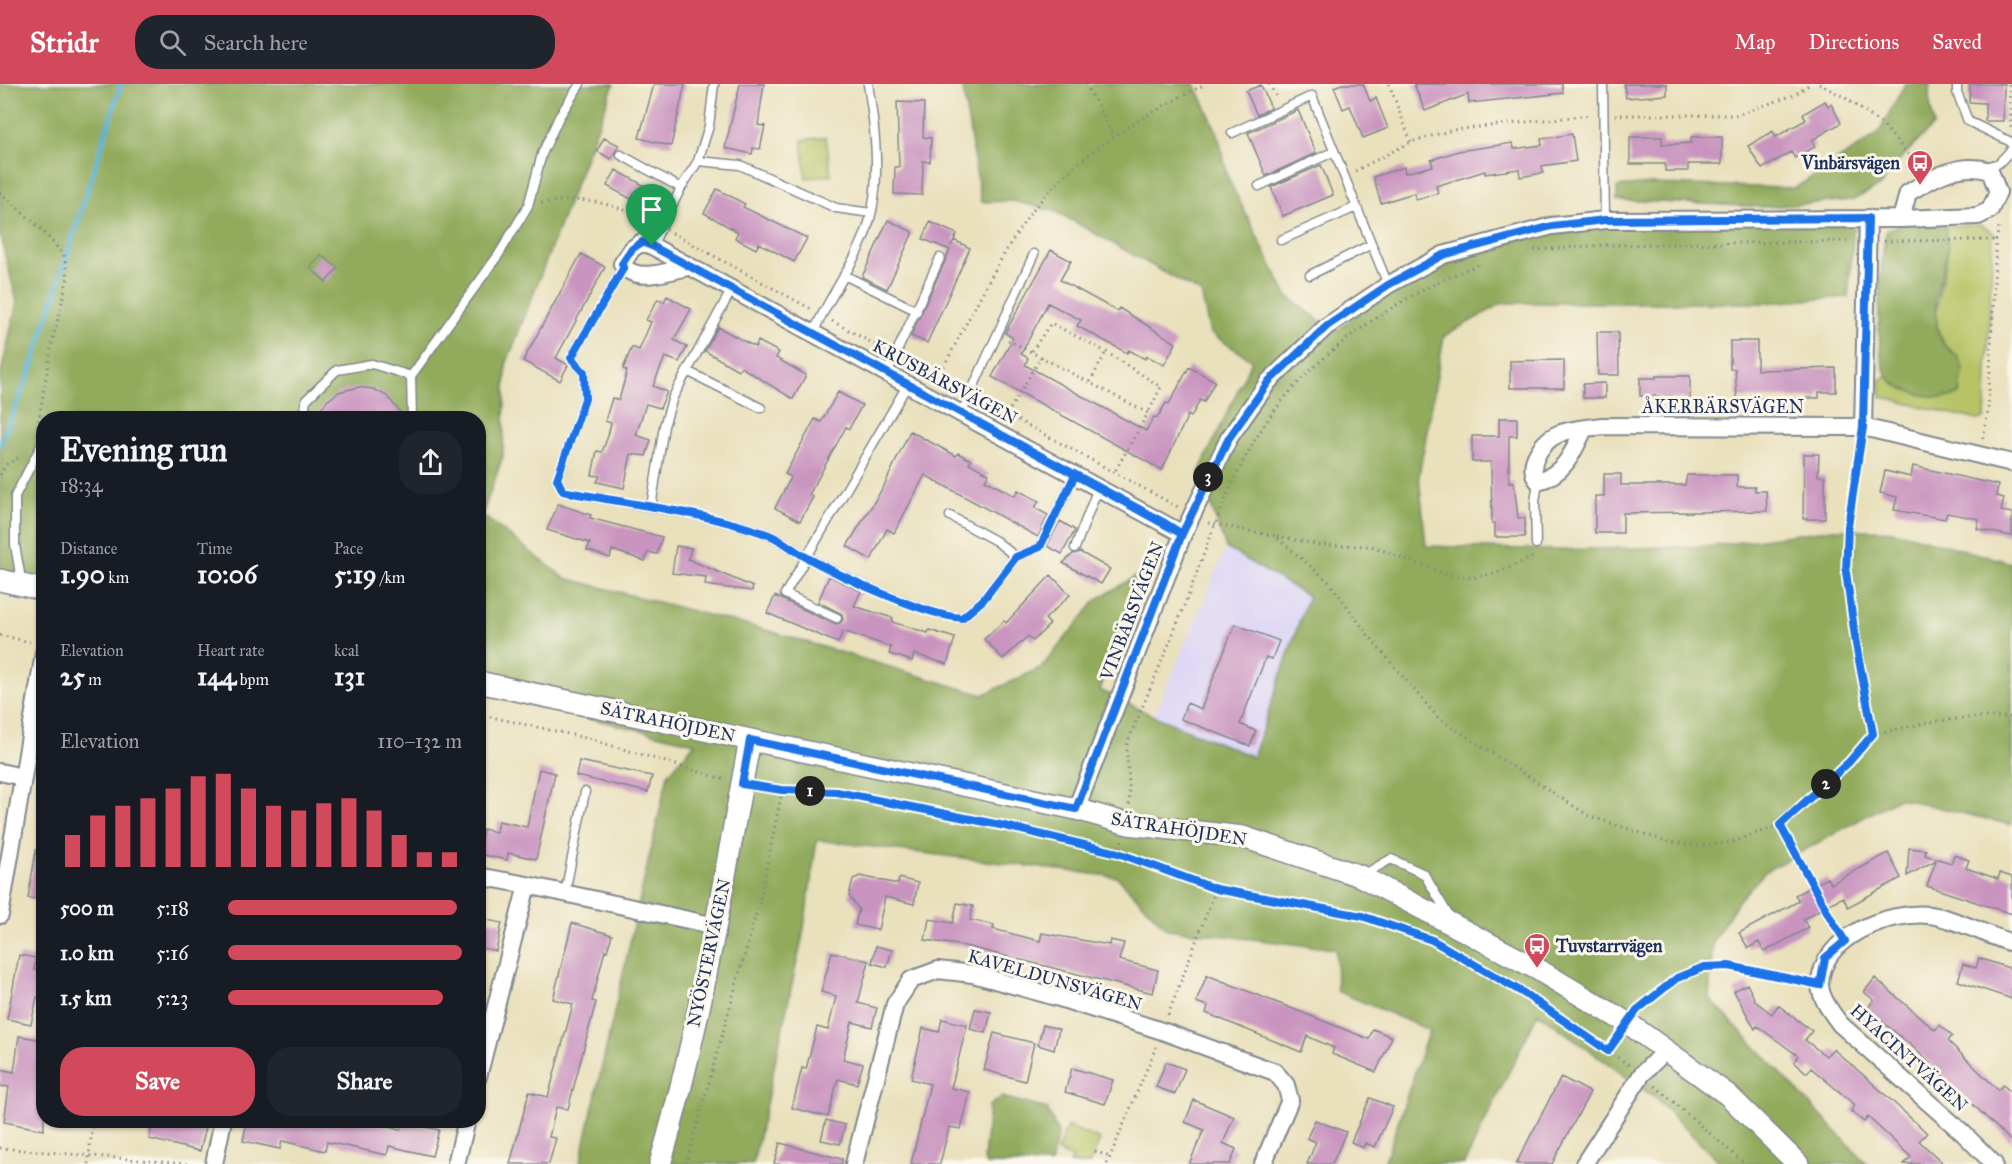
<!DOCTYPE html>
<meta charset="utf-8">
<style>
:root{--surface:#171b24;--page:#20242c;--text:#f1f3f6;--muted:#9ea1a6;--accent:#d1495b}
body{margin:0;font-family:"IM FELL Great Primer",serif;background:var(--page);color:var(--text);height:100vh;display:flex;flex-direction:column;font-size:22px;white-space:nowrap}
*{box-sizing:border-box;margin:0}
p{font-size:20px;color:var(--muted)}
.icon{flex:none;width:33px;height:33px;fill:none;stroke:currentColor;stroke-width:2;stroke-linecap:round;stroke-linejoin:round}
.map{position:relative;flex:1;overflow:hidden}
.drawer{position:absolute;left:36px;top:327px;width:450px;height:717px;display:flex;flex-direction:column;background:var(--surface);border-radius:24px;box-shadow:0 2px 4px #0004}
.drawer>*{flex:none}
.pin{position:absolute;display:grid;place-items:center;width:51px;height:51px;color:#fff;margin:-62px -26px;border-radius:50% 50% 50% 0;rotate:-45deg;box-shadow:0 0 6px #0007}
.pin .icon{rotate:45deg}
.km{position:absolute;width:30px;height:30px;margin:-15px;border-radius:50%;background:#222;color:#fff;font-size:16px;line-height:30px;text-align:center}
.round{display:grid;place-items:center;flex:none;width:63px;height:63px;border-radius:24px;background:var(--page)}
.head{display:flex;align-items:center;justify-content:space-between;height:102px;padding:0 24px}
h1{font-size:33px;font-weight:700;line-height:45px}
.metrics{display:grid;grid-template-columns:repeat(3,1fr);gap:9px;height:102px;padding:6px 24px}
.metrics div{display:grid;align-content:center}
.metrics b{font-size:26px;font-weight:700}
.metrics small{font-size:16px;font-weight:400}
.metrics p{font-size:16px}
.chart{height:168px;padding:12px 24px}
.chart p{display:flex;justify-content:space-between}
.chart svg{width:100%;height:108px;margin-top:6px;stroke:var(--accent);stroke-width:6}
.button{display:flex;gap:12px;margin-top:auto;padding:12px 24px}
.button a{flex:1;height:69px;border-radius:24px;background:var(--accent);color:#fff;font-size:24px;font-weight:700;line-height:69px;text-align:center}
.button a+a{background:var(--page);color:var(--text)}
ul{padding:0 24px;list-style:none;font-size:20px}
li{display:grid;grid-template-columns:96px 72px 1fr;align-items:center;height:45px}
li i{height:15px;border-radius:8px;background:var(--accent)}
header{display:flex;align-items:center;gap:36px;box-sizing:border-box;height:84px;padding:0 30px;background:var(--accent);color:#fff}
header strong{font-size:28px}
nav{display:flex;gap:33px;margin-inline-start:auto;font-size:21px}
.search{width:420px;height:54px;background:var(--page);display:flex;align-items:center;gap:15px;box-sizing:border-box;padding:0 21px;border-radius:24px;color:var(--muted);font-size:22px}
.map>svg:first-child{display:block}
.built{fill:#ddd5f6}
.green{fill:#b7c466;stroke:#697a62;stroke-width:1.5}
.forest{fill:#91aa5b;stroke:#566c5c;stroke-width:1.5}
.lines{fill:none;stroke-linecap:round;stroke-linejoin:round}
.stream{stroke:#56b3d4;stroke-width:5}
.building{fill:#c994c0}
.service-casing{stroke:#82888d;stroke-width:11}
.minor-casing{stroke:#82888d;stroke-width:20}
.tertiary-casing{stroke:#82888d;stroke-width:24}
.path{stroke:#82888d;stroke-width:3;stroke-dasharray:1.5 4.5;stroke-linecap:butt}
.service{stroke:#fff;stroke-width:8}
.minor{stroke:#fff;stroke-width:16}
.tertiary{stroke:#fff;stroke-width:21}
.route-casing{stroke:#fff;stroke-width:12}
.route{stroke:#1a73e8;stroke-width:8}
.labels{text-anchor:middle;stroke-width:6;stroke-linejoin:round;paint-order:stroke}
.poi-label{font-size:18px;font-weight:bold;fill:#1b2f5e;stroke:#fbf7ec;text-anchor:end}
.street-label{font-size:18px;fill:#1b2f5e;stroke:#fbf7ec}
</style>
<header>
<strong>Stridr</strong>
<div class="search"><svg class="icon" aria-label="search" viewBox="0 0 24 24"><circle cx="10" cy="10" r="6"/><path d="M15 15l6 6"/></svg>Search here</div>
<nav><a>Map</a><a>Directions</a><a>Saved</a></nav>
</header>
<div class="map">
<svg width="2012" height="1080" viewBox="0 0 2012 1080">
<rect width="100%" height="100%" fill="#fbf7ec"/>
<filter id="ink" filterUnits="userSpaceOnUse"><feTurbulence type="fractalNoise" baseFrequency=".0167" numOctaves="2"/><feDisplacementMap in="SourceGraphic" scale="12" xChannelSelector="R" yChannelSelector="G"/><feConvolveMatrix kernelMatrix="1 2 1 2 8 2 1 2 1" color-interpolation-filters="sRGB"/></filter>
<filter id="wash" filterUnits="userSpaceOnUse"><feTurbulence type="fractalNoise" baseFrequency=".008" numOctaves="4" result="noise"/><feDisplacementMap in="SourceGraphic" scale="24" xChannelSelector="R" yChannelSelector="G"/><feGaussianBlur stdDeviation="1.35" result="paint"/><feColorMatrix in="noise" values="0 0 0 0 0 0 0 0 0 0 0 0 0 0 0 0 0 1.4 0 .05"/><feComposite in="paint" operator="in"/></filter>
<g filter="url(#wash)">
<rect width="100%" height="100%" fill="#e9e0bc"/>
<path class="built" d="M1226,464L1308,512L1253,674L1154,632Z"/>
<path class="green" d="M826,53L831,91L806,94L802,56Z
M1980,141L1993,148L1985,334L1978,336L1881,313L1880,297L1886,291L1897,302L1957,272C1919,245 1944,202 1948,166C1948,158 1946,149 1945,142Z
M1067,1042L1100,1056L1090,1080H1069L1072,1074L1057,1067Z"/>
<path class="forest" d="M0,0H614L506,281L503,372L482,431L565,494L773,548L983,611L1042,583L1097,515L1138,491L1100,606L1154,632L1253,673L1308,512L1226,464L1199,388L1252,276L1210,249L1201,209L1055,127L1013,117L981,118L962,0H1195L1218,50L1228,94L1287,212L1327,242L1337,246L1392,205L1477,160L1554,134L1854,141L1848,213L1763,219H1503L1444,252L1419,391L1426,462L1553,466L1713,462L1833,445L1894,447L2012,479V741L1899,714L1766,787L1739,816L1713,857L1709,914L1867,1080H1721L1655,1014L1538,929L1464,1080H1384L1429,946L1337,907L1336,865L1167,845L1117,793L817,756L803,850L753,1080H580L668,690L695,659L479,609L478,334H44L43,508L0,498V293L17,218L0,151Z
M1905,0H1930L1929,14L1934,41L1893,83L1880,102L1853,116L1765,123L1617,116V103L1652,100L1795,104L1878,50Z
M1926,138L1945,142L1948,165L1935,215L1937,245L1943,259L1957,272L1963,284L1960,310C1948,315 1938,314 1924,311C1912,309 1896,303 1888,293C1873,273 1880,170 1887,146L1905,139Z
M1002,1013L1047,1025L1058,1049L1051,1080H986L984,1075L989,1022Z"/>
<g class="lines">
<path class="stream" d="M0,361L32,283L121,0"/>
</g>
<g id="blocks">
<path class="building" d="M654,0H685L671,62L639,54Z
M740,0H764L758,41L765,42L760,65L753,64L752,70L725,64Z
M1342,0H1363L1370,17L1376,14L1388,44L1363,54L1350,22L1343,25L1334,3Z
M1414,0H1562L1563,9L1469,19L1468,10L1425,27Z
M1624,0H1667V11L1626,14Z
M1970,0H2004L2003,37H1985V19L1969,18Z
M1261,1L1271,24L1257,31L1246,7Z
M1825,17L1828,22L1831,20L1841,39L1812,56L1815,63L1805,68L1795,74L1791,68L1762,85L1748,62L1773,47L1776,53L1791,44L1806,36L1803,30Z
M897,18L924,19L923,53L931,54L930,78L923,77L922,111L894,110L895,83H899Z
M1298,26L1316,69L1266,92L1248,49Z
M1572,50L1576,77L1542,82L1543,89L1520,93L1519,85L1485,90V87L1436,102L1438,109L1416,116L1414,109L1381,119L1373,93L1404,83L1405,89L1433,82L1431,76L1458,67L1513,59L1514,65L1542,61L1541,55Z
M1630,53H1662V60H1676L1691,59V53H1722V80H1688V87H1665V80H1630Z
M604,54L619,61L611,75L597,67Z
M1321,81L1333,111L1283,132L1271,103Z
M616,86L652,106L644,122L607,102Z
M717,105L745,120L743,123L807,154L794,178L759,159L756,165L735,154L738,148L704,129Z
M888,136L913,148L887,205L862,193Z
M930,138L957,150L951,162L954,156L970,164L927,259L911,252L950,166L923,155Z
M1051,166L1071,177L1060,196L1117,227L1119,224L1176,259L1164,281L1147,272L1145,275L1129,266L1127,269L1077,242L1081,236L1048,219L1021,270L1028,274L1025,281L1146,347L1154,333L1157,334L1166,319L1169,320L1189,283L1215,297L1204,318L1200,316L1191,333L1188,331L1162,386L992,293L1013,254L1005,249Z
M581,170L605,183L556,274L568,281L560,297L523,277Z
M321,171L338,184L326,198L310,184Z
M667,212L691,225L674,256L687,263L679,278L665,273L653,302L667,308L660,324L646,320L636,351L651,356L646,372L631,370L624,404L597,398L600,392L592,391L597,367L602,368L608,352L611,339L605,337L612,314L619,316L627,287L623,285L632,263L639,266L651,238L646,236L658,215L664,218Z
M718,243L755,263L758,257L779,268L776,274L806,291L793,315L741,283L738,286L705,267Z
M1597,248H1618L1619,291H1598Z
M1730,257H1757V286L1836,284V308H1819V314H1737L1735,285H1730Z
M1564,276V304H1510V277Z
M1656,292H1690V314L1666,316L1656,312H1640V294H1656Z
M1605,299V314H1583V300Z
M359,303L373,305L387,312L405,334H313L327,317L339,308Z
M838,308L862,321L849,345L846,343L809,411L813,413L800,437L775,424L791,393L785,390L815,335L821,338Z
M1499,334H1517V352H1509V398H1514L1518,434H1525V453H1495V439H1492L1491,378H1472V352H1499Z
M910,347L956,372L958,369L971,376L969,379L989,390L985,396L1015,412L1018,406L1039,417L1035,424L1048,431L1038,453L925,391L894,449L887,445L871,476L847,462L884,402Z
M1804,370H1819L1818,392H1825V435H1803Z
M1913,382L1998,401L1996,412L2004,414L2001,427L2012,429V452L1977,445L1979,435L1947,429L1945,435L1894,426L1897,413L1880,409L1885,387L1911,393Z
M1604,390H1621V401H1685L1687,391H1737V403H1755V407H1766L1767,427L1623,429V449H1595V412H1604Z
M558,420L591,431L590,434L662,453L657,470L648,468L645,477L612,466L610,474L587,466L590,459L547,446Z
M1060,437L1075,446L1062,470L1047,462Z
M676,462L691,464L688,475L753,503L752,507L705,501L706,493L672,489Z
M1080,468L1110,485L1101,500L1063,479L1073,470Z
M1051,491L1070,511L1045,535L1050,540L1033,557L1028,552L1003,575L984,555L1004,537L1006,539Z
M829,492L861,507L854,522L893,534L892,538L928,549L929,546L955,554L947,580L914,570L912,577L900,573L889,570L891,563L843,547L838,559L767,529L775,512L834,540L840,539L843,536L842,530L818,518Z
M1235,540L1279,557L1272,575L1266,573L1240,640L1256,647L1250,662L1181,635L1187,619L1201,625Z
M579,677L652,692L648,708L576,692Z
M539,685L555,689L536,775L508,769L507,776L478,770L483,745L496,748L498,737L527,743Z
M1909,764L1926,766L1925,771L1951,779L1954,771L1969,776L1966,784L1998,795L2000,789L2012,793V830L1927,802L1936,776L1907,792Z
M36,766L44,767V816L28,814Z
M1888,769L1901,794L1848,823L1843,813L1831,819L1803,835L1808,844L1764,868L1759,858L1748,864L1739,849L1799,817L1795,811L1827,794L1831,800Z
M860,792L898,800L899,794L918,799L914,820L885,813L878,846L855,841L859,825L849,812L853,795Z
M957,819L973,822L970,836L994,841L993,845L1040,857L1042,849L1109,861L1110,856L1124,859L1119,876L1158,886L1153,909L965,862L925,856L929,835L953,839Z
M478,834L502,839L496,867L478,863Z
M572,839L612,851L607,867L605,866L592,917L596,918L592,933L568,1025L556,1023L549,1053L556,1054L549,1080H510L529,1008L548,1013L573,920L553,915Z
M876,862L892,866L887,883L872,879Z
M832,868L869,877L858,919L877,924L872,943L852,938L843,975L863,980L857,1000L838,995L828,1033L792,1024L802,984L806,985L817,943L828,946L836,912L821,908Z
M19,871L36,874L34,886L44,887V914L37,913L31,940L7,935Z
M1979,874L2012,885V915L1958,897L1963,880L1976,884Z
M1207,891L1369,955L1373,945L1392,953L1376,988L1332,970L1334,964L1307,952L1301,968L1206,929L1208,922L1196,918Z
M1875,894L1935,946L1940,941L1952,952L1948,957L1998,1006L2003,1001L2012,1009V1058L1913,963L1867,925L1874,916L1864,908Z
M1747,900L1756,918L1772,930L1778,921L1812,947L1805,956L1826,972L1833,965L1869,996L1927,1049L1919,1057L1944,1080H1904L1911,1073L1868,1033L1864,1038L1851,1027L1855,1021L1811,984L1807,989L1794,978L1798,972L1778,957L1757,942L1755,945L1734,907Z
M975,925L991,928L986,949L970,945Z
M942,935L967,941L951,1004L970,1008L961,1045L949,1043L940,1080H911L930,1000L911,995L923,944L939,948Z
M1043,941L1059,945L1054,966L1038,961Z
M994,949L1034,959L1025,997L984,986Z
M19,952L44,956V1046L4,1038L9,1003L0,1002V985L14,988Z
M1166,978L1185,985L1175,1010L1156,1003Z
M1072,984L1113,996L1105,1020L1065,1008Z
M1561,993L1590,1008L1552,1080H1516Z
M1370,1014L1393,1023L1375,1063L1365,1059L1363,1064L1351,1058Z
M1194,1016L1234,1033L1223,1059L1236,1065L1230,1080H1189L1204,1046L1185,1038Z
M153,1036L181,1042L182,1036L207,1039L200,1067L149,1055Z
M247,1036H276L292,1040L293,1036H359L400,1046L402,1038L439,1046L432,1072L389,1062L387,1071L327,1058L325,1067L282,1057L280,1065L243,1057Z
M826,1036L845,1041L840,1060L821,1056Z
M1315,1036L1346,1048L1332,1080H1307L1316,1058L1307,1054Z
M780,1059L842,1075V1080H774Z"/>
</g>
</g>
<g filter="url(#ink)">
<use href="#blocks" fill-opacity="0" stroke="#82888d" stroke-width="1.5"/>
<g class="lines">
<g class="service-casing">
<path id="service" d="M1603,0L1605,136
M1957,0V8L1968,37L2011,58L2012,61
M1232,49L1312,12L1388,201
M621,71L681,104
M698,77L740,81L836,124L871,129
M1986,83L1999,79L2012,65
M1259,102L1333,68
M1281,156L1354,124
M652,162L681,104L698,77L709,42L714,0
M624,183L571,274L584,288L585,315L557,395L563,407C631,422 703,427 769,451C782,456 793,466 804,472C840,491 923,531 962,534L983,516L1016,473L1040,463L1075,391
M844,191L917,227
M1310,191L1370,161
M813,250C826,218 847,191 861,160C884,112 876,50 868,0
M687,287L761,324
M887,289L940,174
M411,292L499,170L528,122L542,70L559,33L580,0
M961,330L1034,170
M303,334L306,316L337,286L372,280L411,292L412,334
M651,423L664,342L673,313L732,205
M950,432L996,457L1016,473
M1536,460L1535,418L1538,397
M1075,464L1098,404
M22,501L15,461V412L44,356
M837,534L785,510L908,300
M1361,792L1391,775L1424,790L1449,832
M565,809L585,708"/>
</g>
<g class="minor-casing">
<path id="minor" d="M688,183C668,187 635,200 622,180L632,165L642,158L652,162L1183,450
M1863,343L1868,134
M1584,345C1573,368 1565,390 1538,397C1533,391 1532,382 1535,375C1548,344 1573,346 1603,342L1863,343L2012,379
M0,688L22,693
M1076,725L1183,450L1229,354L1269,297L1327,242L1388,201L1443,171L1552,142L1605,136L1901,135L1978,132L1990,126L1998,108L1990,87C1960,77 1932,94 1908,109L1901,135
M478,792L527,801L478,993
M527,801L716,842
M0,831L44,569
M214,1080L223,1036
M456,1080L467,1036
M854,1080L895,920L911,896L938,886L973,890L1056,913L1162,947L1275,988L1286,1001L1290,1016L1263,1080
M1584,1080L1642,990L1665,967
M1994,1080L1963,1049L1840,940C1832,929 1820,914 1820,900C1822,852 1888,827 1929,831C1952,833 1989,852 2012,859"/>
</g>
<g class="tertiary-casing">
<path id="tertiary" d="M0,496L44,506
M478,598L1076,725L1128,740L1243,753L1360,792L1537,885L1629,940L1728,1011L1798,1080
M660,1080C701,941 723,798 750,656"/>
</g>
<path class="path" d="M1086,0L1113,52
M1269,0L1277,14
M1389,0L1411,58
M1819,0L1844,13L1883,41L1918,82
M2009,0L2011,44
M1615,31H1737L1794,11L1810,0
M1355,87L1411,58L1452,46L1591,31
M0,108L41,145L64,171L68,193L52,259L37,345
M541,119C582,112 613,118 650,138
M672,149L811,225
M1884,157L1996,156
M1534,166L1605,161L1851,157
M832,237L885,266
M1008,256L1148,329L1114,389
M1032,267L1051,239L1106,268L1161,303L1148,329
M906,277L959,305
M938,293C967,240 993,183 1028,133C1071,73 1141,32 1206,0
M1090,298L1106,268
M981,316L1178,423
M1007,330L1042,272
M1983,354L1988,328L1996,156L2000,140
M1860,361C1854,402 1847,443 1847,485C1846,535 1864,600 1873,650
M0,391L7,380L20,373
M1208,439L1275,452L1329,498L1368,551L1438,634L1589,732L1665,757L1698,762L1732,758L1780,741L1849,678L1873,650L1936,637L1979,633H2012
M1277,452L1320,461L1371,462L1445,490L1472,494L1497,489L1533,473
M0,551L30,558
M478,630L586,654L723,695
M759,703L837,708L1005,742L1118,769L1216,805L1362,832L1432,857L1522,908L1629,981
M1129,721C1131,700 1126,681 1127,660C1149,606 1174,551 1194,496C1215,441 1232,390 1265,340C1311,270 1404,208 1481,180
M1780,741L1836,842
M1118,769L1122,756
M1639,925C1651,915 1663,904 1676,896C1716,868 1760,893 1803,899
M1168,931L1216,805
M1608,967L1618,955
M1655,1002L1745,1080
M0,1064L187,1080
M1095,1067L1110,1073
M88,1080L93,1036
M686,1080L760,816L782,707
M1107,1080L1156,963"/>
<use href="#service" class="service"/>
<use href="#minor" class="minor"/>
<use href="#tertiary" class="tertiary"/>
</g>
</g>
<g class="lines" filter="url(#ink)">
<g class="route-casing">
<path id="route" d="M652,162L1163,438L1182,450L1076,725L750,656L742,700L782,706L837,708L1005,742L1118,769L1216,805L1362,832L1432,856L1522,908L1608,967L1637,926L1677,894L1704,883L1729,882L1820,901L1825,874L1845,857L1830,833L1780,741L1849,678L1873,650L1856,560L1846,488L1848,442L1863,343L1868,134L1605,136L1552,142L1443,171L1388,201L1327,242L1269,297L1229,354L1182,450L1075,391L1040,463L1016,473L983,516L962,534C923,531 840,492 804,472C793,466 782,456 769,451C703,427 631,421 563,407L557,395L585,315L584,288L571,274L624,183L622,180L632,165L642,158L652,162"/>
</g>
<use href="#route" class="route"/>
</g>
<defs>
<g id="bus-pin" transform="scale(1.35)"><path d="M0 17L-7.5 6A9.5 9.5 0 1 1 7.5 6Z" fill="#d1495b" stroke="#fbf7ec"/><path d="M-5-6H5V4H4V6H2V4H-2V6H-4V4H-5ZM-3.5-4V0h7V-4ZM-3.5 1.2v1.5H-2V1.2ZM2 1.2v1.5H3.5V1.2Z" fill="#fff"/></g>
</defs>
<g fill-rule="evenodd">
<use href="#bus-pin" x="1920" y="79"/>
<use href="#bus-pin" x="1537" y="862"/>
</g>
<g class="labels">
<g class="poi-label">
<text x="1900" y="85">Vinbärsvägen</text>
<text x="1556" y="868" text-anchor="start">Tuvstarrvägen</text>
</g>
<g class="street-label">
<text transform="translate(945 298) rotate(28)" y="6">KRUSBÄRSVÄGEN</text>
<text x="1723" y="329">ÅKERBÄRSVÄGEN</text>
<text transform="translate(1132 527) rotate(-69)" y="6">VINBÄRSVÄGEN</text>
<text transform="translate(668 638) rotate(12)" y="6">SÄTRAHÖJDEN</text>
<text transform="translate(1179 745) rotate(9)" y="6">SÄTRAHÖJDEN</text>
<text transform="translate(709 869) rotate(-78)" y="6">NYÖSTERVÄGEN</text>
<text transform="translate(1055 896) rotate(16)" y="6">KAVELDUNSVÄGEN</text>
<text transform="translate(1909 974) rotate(42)" y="6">HYACINTVÄGEN</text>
</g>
</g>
</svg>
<div class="pin" style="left:652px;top:162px;background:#1e9e55"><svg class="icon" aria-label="arrive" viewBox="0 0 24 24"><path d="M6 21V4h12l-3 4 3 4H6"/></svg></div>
<b class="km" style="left:810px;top:707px">1</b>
<b class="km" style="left:1826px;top:700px">2</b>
<b class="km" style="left:1208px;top:393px">3</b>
<section class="drawer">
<div class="head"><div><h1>Evening run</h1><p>18:34</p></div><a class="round"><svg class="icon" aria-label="share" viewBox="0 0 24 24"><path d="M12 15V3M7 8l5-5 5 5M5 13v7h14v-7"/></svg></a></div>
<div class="metrics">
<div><p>Distance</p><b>1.90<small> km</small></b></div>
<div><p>Time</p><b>10:06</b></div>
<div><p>Pace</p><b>5:19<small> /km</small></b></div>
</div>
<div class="metrics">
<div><p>Elevation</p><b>25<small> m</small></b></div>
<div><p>Heart rate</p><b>144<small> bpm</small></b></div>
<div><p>kcal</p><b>131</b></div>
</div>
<div class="chart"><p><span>Elevation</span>110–132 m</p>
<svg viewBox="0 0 160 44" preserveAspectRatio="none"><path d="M5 44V31M15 44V23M25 44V19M35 44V16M45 44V12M55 44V7M65 44V6M75 44V12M85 44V19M95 44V21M105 44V18M115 44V16M125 44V21M135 44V31M145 44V38M155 44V38"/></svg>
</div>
<ul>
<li><b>500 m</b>5:18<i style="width:98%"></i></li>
<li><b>1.0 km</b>5:16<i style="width:100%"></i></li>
<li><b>1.5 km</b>5:23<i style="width:92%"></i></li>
</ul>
<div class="button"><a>Save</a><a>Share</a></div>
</section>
</div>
